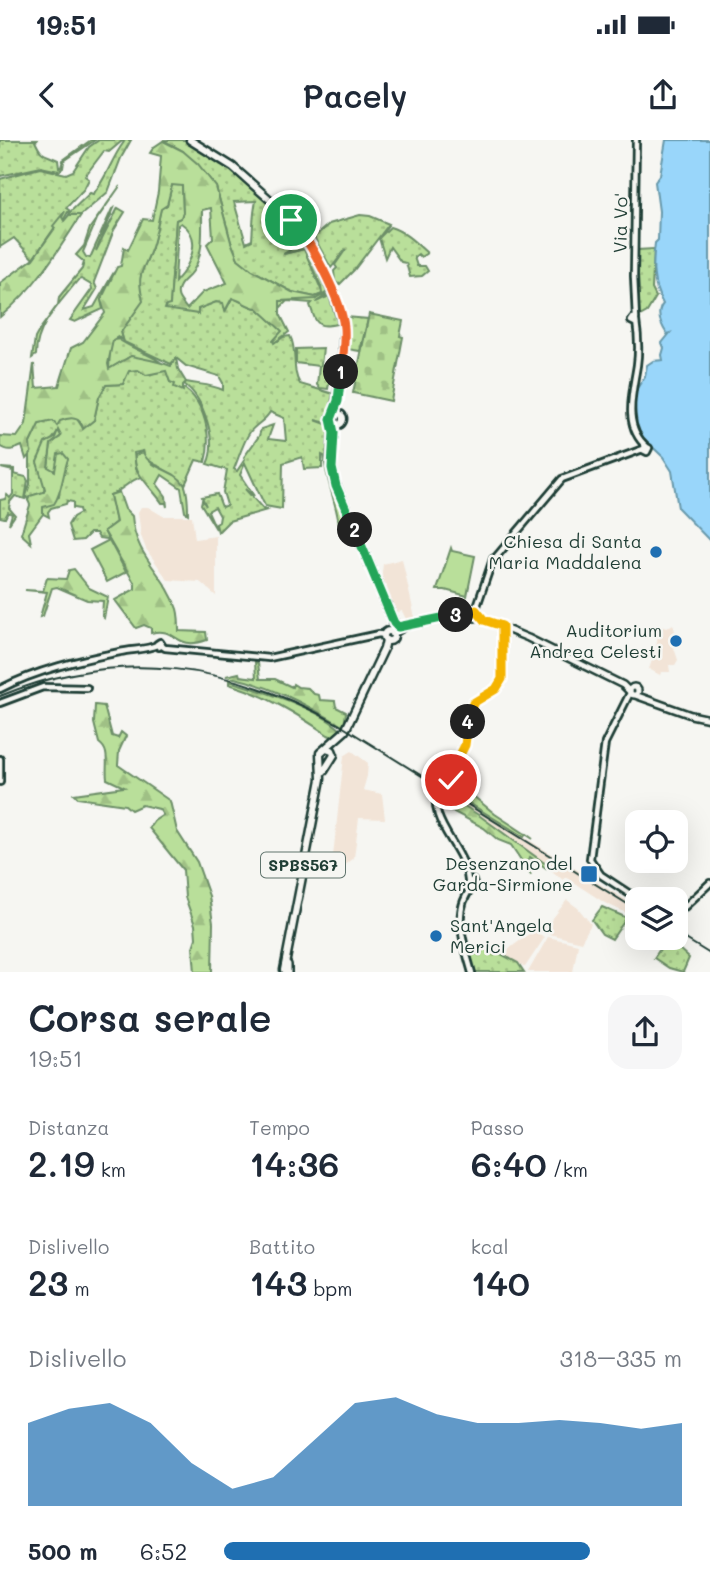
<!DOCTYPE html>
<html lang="it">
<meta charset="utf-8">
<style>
:root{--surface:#fff;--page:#f6f6f7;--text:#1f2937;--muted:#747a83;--accent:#1f6fb2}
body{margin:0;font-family:Mali,sans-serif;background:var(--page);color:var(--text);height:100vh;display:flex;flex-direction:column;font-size:26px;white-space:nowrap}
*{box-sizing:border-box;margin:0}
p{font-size:23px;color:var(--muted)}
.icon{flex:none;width:38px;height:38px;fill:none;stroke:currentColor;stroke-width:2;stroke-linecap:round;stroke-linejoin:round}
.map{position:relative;height:832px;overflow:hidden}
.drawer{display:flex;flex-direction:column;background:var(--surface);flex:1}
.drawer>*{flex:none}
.tools{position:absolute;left:625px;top:670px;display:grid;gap:14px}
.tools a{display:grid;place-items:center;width:63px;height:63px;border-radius:14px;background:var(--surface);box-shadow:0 7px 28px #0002;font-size:35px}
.pin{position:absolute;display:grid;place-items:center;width:60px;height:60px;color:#fff;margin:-30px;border:4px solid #fff;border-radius:50%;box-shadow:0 2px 7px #0007}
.km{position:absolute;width:35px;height:35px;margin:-18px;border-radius:50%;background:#222;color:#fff;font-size:19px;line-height:35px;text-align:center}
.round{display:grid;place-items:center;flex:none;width:74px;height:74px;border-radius:21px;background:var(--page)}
.summary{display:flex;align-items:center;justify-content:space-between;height:119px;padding:0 28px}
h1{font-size:38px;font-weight:600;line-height:52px}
.stats{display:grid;grid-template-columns:repeat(3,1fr);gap:10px;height:119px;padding:7px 28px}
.stats div{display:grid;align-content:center}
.stats b{font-size:35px;font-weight:600}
.stats small{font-size:19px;font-weight:400}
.stats p{font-size:19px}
.chart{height:196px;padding:14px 28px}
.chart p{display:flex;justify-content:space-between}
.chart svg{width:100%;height:126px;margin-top:7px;fill:var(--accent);opacity:.7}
ul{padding:0 28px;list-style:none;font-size:23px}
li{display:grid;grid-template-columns:112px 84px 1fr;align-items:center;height:52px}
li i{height:18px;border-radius:9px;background:var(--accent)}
.status{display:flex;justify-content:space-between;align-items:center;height:49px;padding:0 35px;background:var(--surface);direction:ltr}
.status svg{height:19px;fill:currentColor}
header{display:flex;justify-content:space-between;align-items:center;height:91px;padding:0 28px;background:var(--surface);font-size:32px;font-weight:600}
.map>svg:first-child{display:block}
.built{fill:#f2e4d7}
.green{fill:url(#green-dots);stroke:#6c8e67;stroke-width:2;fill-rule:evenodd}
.forest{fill:url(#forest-firs);stroke:#6c8e67;stroke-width:2;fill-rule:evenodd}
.cemetery{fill:url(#cemetery-stones);stroke:#6c8e67;stroke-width:2}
.pitch{fill:#b9df9a;stroke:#6c8e67;stroke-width:2}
.water{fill:#99d6fa;stroke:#6899ab;stroke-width:2}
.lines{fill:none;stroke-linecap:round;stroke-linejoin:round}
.tertiary-casing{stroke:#1f3d34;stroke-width:10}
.secondary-casing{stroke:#1f3d34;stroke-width:10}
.primary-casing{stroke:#1f3d34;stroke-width:11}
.trunk-casing{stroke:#1f3d34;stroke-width:12}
.tertiary{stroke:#f6f6f2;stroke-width:4.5}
.secondary{stroke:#f6f6f2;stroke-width:5}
.primary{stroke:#f6f6f2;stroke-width:6}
.trunk{stroke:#f6f6f2;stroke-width:7}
.rail{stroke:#1f3d34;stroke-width:2}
.split-1-casing{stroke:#fff;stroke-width:14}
.split-2-casing{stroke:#fff;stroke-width:14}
.split-3-casing{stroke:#fff;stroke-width:14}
.split-4-casing{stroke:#fff;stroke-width:14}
.split-5-casing{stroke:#fff;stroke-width:14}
.split-1{stroke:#f0652b;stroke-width:9}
.split-2{stroke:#22a559;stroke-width:9}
.split-3{stroke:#22a559;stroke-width:9}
.split-4{stroke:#f5b400;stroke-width:9}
.split-5{stroke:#f5b400;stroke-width:9}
.poi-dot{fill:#1f6fb2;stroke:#f6f6f2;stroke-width:2.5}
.labels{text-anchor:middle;stroke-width:5;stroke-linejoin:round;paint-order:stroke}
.shield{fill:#f6f6f2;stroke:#60746d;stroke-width:2}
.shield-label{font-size:16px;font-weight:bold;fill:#1f3d34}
.street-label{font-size:18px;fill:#1f3d34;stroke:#f6f6f2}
.poi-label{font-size:18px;fill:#1f3d34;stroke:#f6f6f2;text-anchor:end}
</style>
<div class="status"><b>19:51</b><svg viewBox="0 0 49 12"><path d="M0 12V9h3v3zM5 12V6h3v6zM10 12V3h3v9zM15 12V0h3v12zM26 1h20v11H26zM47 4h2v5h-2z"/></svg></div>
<header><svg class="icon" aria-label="back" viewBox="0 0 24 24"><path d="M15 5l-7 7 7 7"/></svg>Pacely<svg class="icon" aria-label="share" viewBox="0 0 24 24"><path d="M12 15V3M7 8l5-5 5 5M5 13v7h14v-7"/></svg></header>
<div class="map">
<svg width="710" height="833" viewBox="0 0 710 833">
<defs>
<pattern id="green-dots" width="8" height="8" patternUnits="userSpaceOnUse" patternTransform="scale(1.75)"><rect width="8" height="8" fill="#b9df9a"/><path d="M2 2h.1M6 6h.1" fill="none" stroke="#9fc085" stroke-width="1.8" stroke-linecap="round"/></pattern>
<pattern id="forest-firs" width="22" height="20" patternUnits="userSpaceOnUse" patternTransform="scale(1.75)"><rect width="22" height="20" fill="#b9df9a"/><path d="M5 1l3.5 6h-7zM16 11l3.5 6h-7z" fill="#9fc085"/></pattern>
<pattern id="cemetery-stones" width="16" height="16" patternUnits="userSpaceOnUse" patternTransform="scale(1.75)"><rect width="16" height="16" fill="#b9df9a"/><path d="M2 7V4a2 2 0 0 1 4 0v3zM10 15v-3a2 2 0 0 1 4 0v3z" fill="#9fc085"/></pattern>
</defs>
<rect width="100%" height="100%" fill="#f6f6f2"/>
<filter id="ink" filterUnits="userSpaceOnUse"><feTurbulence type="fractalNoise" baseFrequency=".0143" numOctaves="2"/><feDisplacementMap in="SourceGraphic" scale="14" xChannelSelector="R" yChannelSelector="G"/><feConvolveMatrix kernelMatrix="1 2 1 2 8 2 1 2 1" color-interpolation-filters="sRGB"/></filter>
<g filter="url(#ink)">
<path class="built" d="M141,367H148L163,376H192L195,399L216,396V456L200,442L168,440L146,409L141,396L138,372Z
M402,419L416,483H408L402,471L391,474L383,448L387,447L386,444L381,440L383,424Z
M673,484L679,505L674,508L678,520L675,525H669L670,532H661L660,535L649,529L656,509L659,486L667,488Z
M352,611L368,623L367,636L363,650L382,654L385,679L359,678L354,718L331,737L321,736L322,720L332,719L333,716L344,616Z
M443,647L637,767V778L605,763L565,737L563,740L508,695L441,651Z
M567,760L578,768L591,784L581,802L542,792Z
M533,791L545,797L525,827L502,814Z
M548,797L578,804L573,832H528Z"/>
<path class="green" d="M0,0H38L35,1C42,17 44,13 58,20L59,28L61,27L63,20L91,0H95L64,21L63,28L59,31L41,27L0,36Z
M99,0H131L121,18L108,52L81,75H69L70,72L90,53L93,54C107,38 111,19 124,2L122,1L109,12L104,11L85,36L89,39L84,49L66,68L69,70L63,81L62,77L33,119L14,98L0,107V39L40,28L66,34L73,31L89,7Z
M163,0H187L234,31L268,64L282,72L304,99L305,104H301L284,114L304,109L323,154L315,157L292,152L252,130L238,119L231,102L216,47L183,11ZM256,61C253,73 253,87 252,100L246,103L234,62Z
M172,45H182L183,72L181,78L176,80L170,166L198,174V169L216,162L223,163L226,170L232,158C240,160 250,168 257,168L283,191L274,201H278L283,197L290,196C298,211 291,230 300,244L337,255L333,270L329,278L332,284L315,280L332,286C325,335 333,346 352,391L340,392C338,366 326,342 324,316L322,315V328L304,329L302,317L283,323L282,369L265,366L245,323L240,335L254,356L245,349L263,369L267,370L229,381L218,392L216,384L219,382L220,376L215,367L208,371L216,389L201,364L202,360L206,366L202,357L217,354L222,367L227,365L223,352L227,330L207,324C218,302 204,258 184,244L186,242C200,245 210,244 223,250V243L219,236L186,226L176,218L171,224L124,202L121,192L142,161C136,131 143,133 152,107C156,95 158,81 161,68L167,65ZM270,272L284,278L286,301L268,299L273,285L261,289L259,296L244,317L245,319L237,331L234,329C239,317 243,302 250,292C256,284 265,281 270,272Z
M120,46L97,79L83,112L86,117L90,118L112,69L114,68L96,111L118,68L125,72L114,90L94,142L97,149L84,170L94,167L114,132L101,160L103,169L75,182L70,180L92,149L91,145L81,139L78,140C61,162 36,185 36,215L32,218L35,198L40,189L58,165L59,157L82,129L84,122L76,115L84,106L90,88Z
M360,75L370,76L389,84L354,130L339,145L335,141L334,131L337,128L335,125L346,109L331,128L314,97L329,84Z
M390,87C404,91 416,103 427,113L421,117L418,114L414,117L417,126H425L428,131L422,136L410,137L406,123L401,122L390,107L385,118L379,98Z
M654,109L652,149L656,157L647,172L638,177L637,110Z
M329,151L330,153L316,162L331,155L341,183C318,188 317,187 310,165L312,163L287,161L280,168V161L323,156Z
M346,177L368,179L360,211L347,209Z
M118,199C129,207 146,213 159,221L152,222L131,216L109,229L110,210L113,200Z
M323,208L321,225L332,226L328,249L320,248L317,245L319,226L296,223V209Z
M138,230L147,235L166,230L170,242C203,250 213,293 205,322L196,320L185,345C174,333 157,327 144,317L143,311L134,313L136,329L142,337C130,339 122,351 110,355L116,382L104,391L108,399L99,398L96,393H90L83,400L73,401L68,385L73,377L80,373L79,369L73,368V362L67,361L66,364L51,368L48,372L49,377L43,374V366L59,357L60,342L68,319L55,332L48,327L51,304L61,296L58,291L37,322L45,341L44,352L30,356L28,360L26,356L30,344V303L39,284L69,277L77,279L83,288L94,280L99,257L106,245L123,244L128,231Z
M1,328L14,329V334L26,337L28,341L25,359L15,356L10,362L9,368L15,375L9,384L12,374L8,372L5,378L0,377V360L5,359L7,355L10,358L13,354V331Z
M602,767L634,781L632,784L625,780L612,799L602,794L592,780Z
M658,798L676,806L689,818L683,832L669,828L654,818L664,803Z
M486,806L518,823L524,832H474L469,812L479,814Z"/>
<path class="forest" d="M163,1L183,11L198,24L216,47L231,102L238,119L252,130L292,152L315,157L322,154L321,146L304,109L283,114L301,104H305L329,151L316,159L280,161V174L289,192L274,203L273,201L282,191L257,168C250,168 240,160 232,158L225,171L223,163L216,162L198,169V174L165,169L166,166L170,165L176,80L181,78L183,72L182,46L172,45L167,65L161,69C158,81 156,95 152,107C143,133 136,132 143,161L121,192L123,200L118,197L113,200L108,224L109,229L131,216C145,219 158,221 171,226L176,218L178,229L186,242L183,245V251L174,247L175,244L170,242L166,231L146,235L138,230L129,231L123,244L106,245L99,257L94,280L83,289C81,276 70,277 60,281L57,286L53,281L39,284L30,303L31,313L26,319L22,306C13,310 9,312 0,306V296L17,297L26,284L34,224L36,248L59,246L71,208L83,202L105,173L101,160L117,127L121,126L124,107L128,110L143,79L152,80L158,52L161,16L150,13L154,7ZM211,68L213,98L207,104L227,143L203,152L187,169C184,165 178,159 178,155C176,144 188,139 193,131C204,114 202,90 202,70ZM181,83C204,98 190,126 175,142L178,85Z
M65,71L62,77L64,81L69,75H81C57,113 34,149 0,177V143L33,119L55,88L53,86Z
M58,290L61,296L51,304L48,327L55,331L58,314L63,313L68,319C63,333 62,353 54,364L43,367V374L29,393L31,403L21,394L30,365L28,360L30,356L44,352L45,349L37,322L45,303L55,298Z
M143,312C150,330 175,329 184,344C188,351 188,365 188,374L185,372L181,348L162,335L157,344L166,356L167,367L166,363H162C152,347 133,335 135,315Z
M119,352L125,369L132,376C135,418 165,433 177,469C179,476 179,484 179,491L206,492L207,500C174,512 178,486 151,493V488L144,485L136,488L115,460L135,449V444L104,391L116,382L110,355Z
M74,429L89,448L108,457L104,478L102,476L103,461L87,460L57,447L52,448L43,476L40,477L47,452L25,450L43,451L47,438L66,439L69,430Z
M255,522L258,523L260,539H275L292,547L293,544L298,547L308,548L314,554L319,555L320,560L335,561L336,567L346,572L344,587C306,564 270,545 226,536L239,533L240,536L256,538Z
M229,541C263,551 316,567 341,590L333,597L328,595C297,574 266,555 229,544Z
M95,565L104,566L112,596L118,598L121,592L126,596L119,611L118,625L170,661L177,691L197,722L209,756L213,783L212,832H195L193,807L196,798L195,785L185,757L183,730L149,688L154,681L163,675L159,669L142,665L131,670L125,665L78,658L74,654L124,647L107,639C105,626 111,611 99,603L94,583Z
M455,641L495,674L533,699L526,694L524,697L443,647L448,642Z
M441,651L480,676L547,725L546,728L530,717L525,725L531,735L511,705L498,700L484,688L439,664Z"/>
<path class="cemetery" d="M369,174L403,181L400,196L403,197L391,261L353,253Z"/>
<path class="pitch" d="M109,400L126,432L107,442L90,410Z
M451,408L452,411L475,416L467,456L445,450H437Z"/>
<path class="water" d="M666,0H710V401L678,368L672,331L663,317L641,296L637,287L634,253L645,236L647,225L653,221L663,220L662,215L664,208L662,203L670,193L667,194C661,185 655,173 663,164C652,144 652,126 655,103L658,100L659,71L655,42L660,35Z"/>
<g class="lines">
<g class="tertiary-casing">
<path id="tertiary" d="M636,0L634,136L636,179
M633,178L636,179L635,183L631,181Z
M636,181C638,194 639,211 637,225C633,252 622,286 647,307
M645,306L649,308L647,312L643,310Z
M496,417L562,339L643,309
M476,469L493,419L496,417L498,420
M160,502L162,505L159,507L157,504Z
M162,506L165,508L269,518L379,494L384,495
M0,549C37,530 79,520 120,512C132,509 146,510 157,505
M630,553L605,603L590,719L601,735L639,760
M0,563L43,547L87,548
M0,619V642
M449,635L452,637L451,640L448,639Z
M450,635L465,605L473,563L496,549L502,539V487
M439,645C423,686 473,709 468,752
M433,646L435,643L439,645L448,639
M469,741H473L474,745C450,770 464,803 472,833
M676,775L710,743
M676,778V782"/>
</g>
<g class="secondary-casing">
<path id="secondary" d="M471 474a4 4 0 1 1 8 0a4 4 0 1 1-8 0Z
M477,477L528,498L623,545L629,551
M393,494L406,486L473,470
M630 551a4 4 0 1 1 8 0a4 4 0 1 1-8 0Z
M635,555L691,575L710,579"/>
</g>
<g class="primary-casing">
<path id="primary" d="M190,0L233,27L285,73
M285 73a7 7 0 1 1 14 0a7 7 0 1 1-14 0Z
M297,78L333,153L344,187L341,236L334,273
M331 279a6 6 0 1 1 12 0a6 6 0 1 1-12 0Z
M334,284L331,317L334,340L393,480V494
M384 496a5 5 0 1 1 10 0a5 5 0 1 1-10 0Z
M324,631L334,615L332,610L326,608
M284,830L321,639L320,613L345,591L384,509L386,500"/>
</g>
<g class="trunk-casing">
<path id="trunk" d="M287,833V825"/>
</g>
<use href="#tertiary" class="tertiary"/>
<use href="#secondary" class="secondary"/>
<use href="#primary" class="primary"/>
<use href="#trunk" class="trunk"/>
<path class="rail" d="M0,556C118,507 230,523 340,585L637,770
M676,793L710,814"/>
</g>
</g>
<g class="lines" filter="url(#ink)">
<g class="split-1-casing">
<path id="split-1" d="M291,80C310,99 342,161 344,188C345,202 343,217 341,232"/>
</g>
<g class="split-2-casing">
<path id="split-2" d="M341,232L338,261L331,279L334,293L332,328L336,346L355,390"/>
</g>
<g class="split-3-casing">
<path id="split-3" d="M355,390L394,483L398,487L456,475"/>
</g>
<g class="split-4-casing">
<path id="split-4" d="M456,475L476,470L484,480L502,486V539L496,549L473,563L468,582"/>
</g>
<g class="split-5-casing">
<path id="split-5" d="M451,640L452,637L450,635L465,605L468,582"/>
</g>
<use href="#split-1" class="split-1"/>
<use href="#split-2" class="split-2"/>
<use href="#split-3" class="split-3"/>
<use href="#split-4" class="split-4"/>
<use href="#split-5" class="split-5"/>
</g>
<g class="poi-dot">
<circle cx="656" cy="412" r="7"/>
<circle cx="676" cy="501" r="7"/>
<rect x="580" y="725" width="18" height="18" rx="3.5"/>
<circle cx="436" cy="796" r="7"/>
</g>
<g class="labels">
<rect class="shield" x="261" y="712.5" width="84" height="25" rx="5"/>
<g class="shield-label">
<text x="303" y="731">SPBS567</text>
</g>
<g class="street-label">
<text transform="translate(621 83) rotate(-89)" y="6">Via Vo'</text>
</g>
<g class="poi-label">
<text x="642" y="408">Chiesa di Santa<tspan x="642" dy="21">Maria Maddalena</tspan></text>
<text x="662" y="497">Auditorium<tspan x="662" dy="21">Andrea Celesti</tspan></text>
<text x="573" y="730">Desenzano del<tspan x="573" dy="21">Garda-Sirmione</tspan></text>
<text x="450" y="792" text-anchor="start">Sant'Angela<tspan x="450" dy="21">Merici</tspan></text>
</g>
</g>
</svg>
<div class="tools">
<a><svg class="icon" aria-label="locate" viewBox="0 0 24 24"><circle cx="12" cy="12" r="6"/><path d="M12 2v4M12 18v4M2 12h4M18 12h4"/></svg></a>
<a><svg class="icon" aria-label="layers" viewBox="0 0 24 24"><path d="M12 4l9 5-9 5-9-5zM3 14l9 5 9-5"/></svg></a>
</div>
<div class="pin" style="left:291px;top:80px;background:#1e9e55"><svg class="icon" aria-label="arrive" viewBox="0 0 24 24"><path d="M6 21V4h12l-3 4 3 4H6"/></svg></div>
<div class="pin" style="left:451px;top:640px;background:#d93025"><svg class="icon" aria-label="check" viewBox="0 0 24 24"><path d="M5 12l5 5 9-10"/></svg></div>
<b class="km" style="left:341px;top:232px">1</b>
<b class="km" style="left:355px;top:390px">2</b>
<b class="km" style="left:456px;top:475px">3</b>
<b class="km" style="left:468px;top:582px">4</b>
</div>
<section class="drawer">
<div class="summary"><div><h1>Corsa serale</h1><p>19:51</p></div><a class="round"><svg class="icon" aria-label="share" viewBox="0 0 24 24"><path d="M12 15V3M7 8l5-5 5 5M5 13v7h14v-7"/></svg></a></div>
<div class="stats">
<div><p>Distanza</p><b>2.19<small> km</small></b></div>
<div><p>Tempo</p><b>14:36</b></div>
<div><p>Passo</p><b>6:40<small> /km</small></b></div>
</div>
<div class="stats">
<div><p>Dislivello</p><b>23<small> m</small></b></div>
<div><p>Battito</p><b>143<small> bpm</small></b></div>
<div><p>kcal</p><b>140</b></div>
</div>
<div class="chart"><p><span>Dislivello</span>318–335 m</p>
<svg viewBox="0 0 160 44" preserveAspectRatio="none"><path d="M0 44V15L10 10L20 8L30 15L40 29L50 38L60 34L70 21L80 8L90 6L100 12L110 15L120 15L130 14L140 15L150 17L160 15V44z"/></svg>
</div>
<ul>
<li><b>500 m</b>6:52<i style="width:80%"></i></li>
</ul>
</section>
